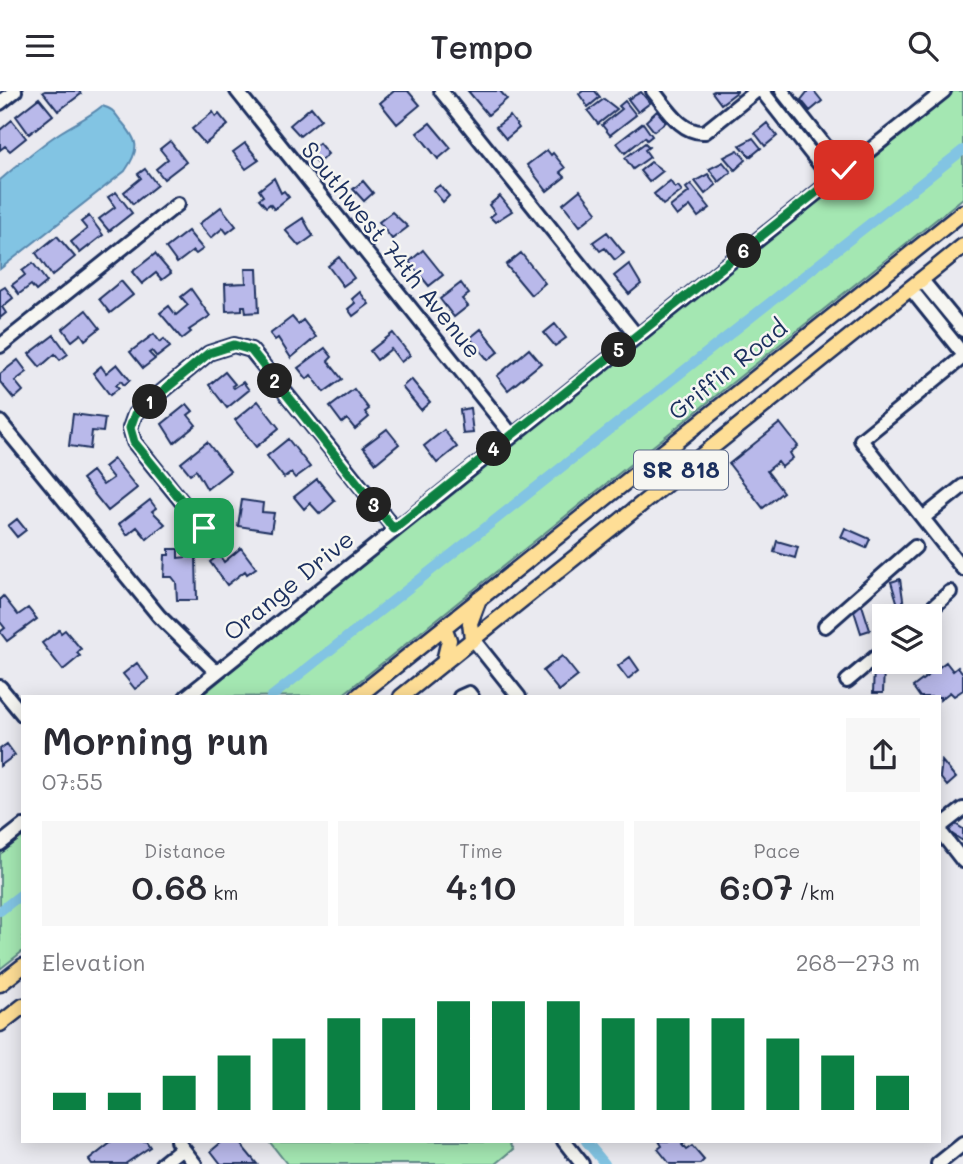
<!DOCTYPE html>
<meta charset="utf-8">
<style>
:root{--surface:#fff;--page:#f7f7f7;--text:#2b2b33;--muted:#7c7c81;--accent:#0b8043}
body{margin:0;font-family:Mali,sans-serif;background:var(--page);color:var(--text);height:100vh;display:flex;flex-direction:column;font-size:26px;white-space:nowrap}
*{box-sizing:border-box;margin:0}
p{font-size:23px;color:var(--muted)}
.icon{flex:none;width:38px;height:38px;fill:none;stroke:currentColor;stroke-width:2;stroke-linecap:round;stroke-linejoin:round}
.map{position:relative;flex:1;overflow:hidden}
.drawer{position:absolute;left:21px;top:604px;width:920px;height:448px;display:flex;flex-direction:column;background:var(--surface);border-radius:0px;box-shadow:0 4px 18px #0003}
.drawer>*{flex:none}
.buttons{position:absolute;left:872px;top:513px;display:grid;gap:14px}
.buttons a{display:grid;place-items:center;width:70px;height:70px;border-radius:0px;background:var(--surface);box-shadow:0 4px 18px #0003;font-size:35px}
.pin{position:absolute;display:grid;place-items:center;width:60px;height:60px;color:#fff;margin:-30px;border-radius:14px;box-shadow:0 4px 10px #0006}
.km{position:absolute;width:35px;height:35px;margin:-18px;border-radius:50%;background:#222;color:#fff;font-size:19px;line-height:35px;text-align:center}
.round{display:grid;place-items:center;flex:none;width:74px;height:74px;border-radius:0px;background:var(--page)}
.overview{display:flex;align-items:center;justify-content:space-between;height:119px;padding:0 21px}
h1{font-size:38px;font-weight:600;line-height:52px}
.figures{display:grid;grid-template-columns:repeat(3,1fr);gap:10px;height:119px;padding:7px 21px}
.figures div{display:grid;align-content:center;border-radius:0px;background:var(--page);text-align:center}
.figures b{font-size:35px;font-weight:600}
.figures small{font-size:19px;font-weight:400}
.figures p{font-size:19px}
.chart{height:196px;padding:14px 21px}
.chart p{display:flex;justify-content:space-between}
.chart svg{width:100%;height:126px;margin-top:7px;stroke:var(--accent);stroke-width:6}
header{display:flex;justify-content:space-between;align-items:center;height:91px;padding:0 21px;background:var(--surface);font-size:32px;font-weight:600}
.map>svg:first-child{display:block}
.green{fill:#a4e7b2;stroke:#608b88;stroke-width:2}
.water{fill:#82c4e3;stroke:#5988ae;stroke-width:2}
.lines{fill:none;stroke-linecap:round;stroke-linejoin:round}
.canal{stroke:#82c4e3;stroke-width:10}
.building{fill:#b9b9ea;stroke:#1b2f5e;stroke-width:2}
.minor-casing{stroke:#1b2f5e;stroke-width:18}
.major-casing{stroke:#1b2f5e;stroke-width:19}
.minor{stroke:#f6f6f2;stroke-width:12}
.major{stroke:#fede96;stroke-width:14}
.route-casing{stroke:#fff;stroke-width:14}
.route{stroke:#0b8043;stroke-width:9}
.labels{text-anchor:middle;stroke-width:5;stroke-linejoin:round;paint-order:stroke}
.shield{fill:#f6f6f2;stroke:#5d6b8a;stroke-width:2}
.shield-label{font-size:23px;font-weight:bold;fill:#1b2f5e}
.street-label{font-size:24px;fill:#1b2f5e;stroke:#f6f6f2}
</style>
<header><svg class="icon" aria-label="menu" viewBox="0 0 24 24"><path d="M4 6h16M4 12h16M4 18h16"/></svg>Tempo<svg class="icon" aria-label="search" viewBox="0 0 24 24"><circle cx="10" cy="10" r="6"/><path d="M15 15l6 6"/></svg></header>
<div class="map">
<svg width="963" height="1073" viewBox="0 0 963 1073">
<rect width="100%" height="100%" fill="#eaeaf0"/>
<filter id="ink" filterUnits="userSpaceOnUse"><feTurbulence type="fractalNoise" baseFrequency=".0143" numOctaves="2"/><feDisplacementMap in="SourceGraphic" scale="14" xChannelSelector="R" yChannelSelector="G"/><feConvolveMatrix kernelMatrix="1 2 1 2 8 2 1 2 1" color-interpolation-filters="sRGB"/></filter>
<g filter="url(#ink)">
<path class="green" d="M953,0H963V107L341,605L200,606L353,479L642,247L727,183L907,40Z
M23,745V860L0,878V763Z
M269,1050H508L514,1058L496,1073H287Z"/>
<path class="water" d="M102,15C113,18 114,21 120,29C138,49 141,57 125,80L0,178V89C20,72 39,55 61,41C75,32 89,26 102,15Z"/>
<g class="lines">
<path class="canal" d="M271,606L963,59
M0,820L23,802
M586,1050L605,1073"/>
</g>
<path class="building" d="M45,0H79L81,3L58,20L43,1Z
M394,0H408L420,14L397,33L380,12Z
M468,0H500L507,8L488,24Z
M583,0H595L600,6L588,16L579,3Z
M714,0H737V1L721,13L712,1Z
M814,0L822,10L810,20L801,9L808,0Z
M641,1L650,12L638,21L628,8Z
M39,7L53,24L29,43L16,25Z
M604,8L617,18L598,33L588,20Z
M625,10L636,24L610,44L602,34L622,18L619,15Z
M311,16L321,28L300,45L290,34Z
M657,20L666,31L654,40L646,30Z
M213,21L216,26L219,23L228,34L205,53L192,38Z
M510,25L519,37L506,48L496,36Z
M12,29L26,47L10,60L5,55L0,59V39Z
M430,32L451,57L438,68L417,42Z
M643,32L652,45L647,49L645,46L625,62L617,52Z
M767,32L777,45L765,55L755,42Z
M753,47L761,57L750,66L740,54Z
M170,50L186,71L164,88L156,78L168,68L160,58Z
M245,52L259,69L246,78L233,61Z
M319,52L328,63L317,73L308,61Z
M645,52L649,56L645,59L650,66L633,78L625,67Z
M547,59L551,64L553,62L565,77L560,81L565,86L547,100L527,74Z
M738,59L746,69L735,79L724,66Z
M651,71L663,80L649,91L640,80Z
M723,71L731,81L719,91L709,78Z
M145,78L157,94L133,113L124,101L141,87L138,83Z
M708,83L716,94L705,103L695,90Z
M274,87L281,102L284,100L289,106L274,118L270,113L266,116L259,108L263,105L259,99Z
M363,90L373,102L364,110L353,98Z
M670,90L675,97L678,95L682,100L663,114L654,103Z
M691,93L710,117L698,126L690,115L677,125L670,116L689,101L686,97Z
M440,94L449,105L443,111L433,99Z
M580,99L597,121L580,135L563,113Z
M116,101L132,122L109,140L99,128L115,116L108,106Z
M500,105L512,120L495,131L490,126L495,122L489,114Z
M221,116L236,135L227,142L223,137L211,147L199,133Z
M392,121L408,136L392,148L379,131Z
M89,125L103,144L80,162L71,151L87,138L81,131Z
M303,127L313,145L299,155L285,139Z
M188,140L203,158L196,163L193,160L177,172L166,157Z
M607,141L624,162L615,169L605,157L600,160L593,151Z
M57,145L75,166L52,185L36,162Z
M423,159L443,184L429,195L409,171Z
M521,162L545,192L531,204L506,174Z
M155,163L171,182L162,189L156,182L142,193L132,181Z
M339,166L354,187L343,195L328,175Z
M33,172L47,191L36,200L31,194L19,203L12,194L25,184L22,180Z
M629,173L641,193L629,203L614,185Z
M245,178H257L259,221L246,222L245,215H242V219L226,220L225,193L246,192Z
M121,190L133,204L110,222L99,208Z
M461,192L469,203L462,208L468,215L454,226L440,208Z
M5,196L13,207L2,216L6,222L0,227V199Z
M191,198L210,225L189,239L191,241L182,248L160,222L169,215L176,224L188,214L181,206Z
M360,201L369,213L353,225L348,218L355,212L352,208Z
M86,219L100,237L85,249L81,243L72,250L63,238Z
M292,226L298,233L303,229L316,246L291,267L278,247L275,249L270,243Z
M555,233L566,247L555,255L544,242Z
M481,238L499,260L488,269L470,247Z
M393,242L410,264L401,271L391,258L377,269L370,260Z
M154,243L160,251L164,248L170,256L157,266L152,260L149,262L155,268L143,277L130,261Z
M54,244L68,263L60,269L55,263L40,276L29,263Z
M325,257L332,266L328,270L342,288L324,301L311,284L307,288L298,277Z
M529,258L541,272L508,299L497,285Z
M18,269L27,281L15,290L23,300L14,308L0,291V283Z
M117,273L130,289L124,294L121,290L116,294L119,297L110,304L93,282L101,275L106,282Z
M225,281L235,293L232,295L234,297L243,291L249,299L227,317L209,294Z
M411,288L430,311L421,319L402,296Z
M354,298L369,318L365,321L369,326L355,338L347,328L342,332L330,316Z
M258,310L279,337L256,356L235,329Z
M187,313L193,320L188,324L196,334L174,352L162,333Z
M470,317L473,342L463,343L460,319Z
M73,323L105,327L103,341L92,340L90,358L69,355Z
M780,332L798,355L790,362L793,367L782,376L778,371L767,380L783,401L763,417L729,373Z
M387,338L399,353L376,372L363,356Z
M444,339L457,356L437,372L424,355Z
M288,348L310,376L295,387L291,382L284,387L267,365Z
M207,351L230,380L207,398L196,379L190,383L181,372Z
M114,368L137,397L108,420L82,388L92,380L103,394L113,387L104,376Z
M317,388L335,410L320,423L310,412L304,418L294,406Z
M150,409L156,417L152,420L165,433L147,448L137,436L127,444L119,433Z
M242,409L263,412L262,421L274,422L271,440L238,435Z
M17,428L26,439L17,446L8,435Z
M845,437L870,448L866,457L841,446Z
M777,450L798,456L795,467L774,461Z
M241,457L256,477L247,483L245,480L227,494L210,471L219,464L224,471Z
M169,458H178V467L196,465L197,509H177L176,491L172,486H164L165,464H169Z
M900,488L904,515L899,517L891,491Z
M3,505L18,524L28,517L37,528L7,550L0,541L5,537L0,531V508Z
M862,514L870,539L861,542L853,517Z
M929,533H933V565H929Z
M59,539L61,542L65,539L81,558L77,562L80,565L63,579L42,552Z
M562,565L578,585L559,600L543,580Z
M630,566L639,579L628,588L618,575Z
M946,571L953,580L958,576L963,582V599L954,605L950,601L940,609V606H920L913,596Z
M137,572L149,588L135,598L123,583Z
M874,576H884L883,602H873Z
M7,653L15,664L0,675V658Z
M942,670L956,687L947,695L940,686Z
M954,732L963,738V750L949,741Z
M113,1050H146L150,1056L125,1073H92L89,1069Z
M223,1050H238L257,1073H221L211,1060Z
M659,1050H687L682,1054L686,1059L692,1055L704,1069L700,1073H670L658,1058L662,1055Z"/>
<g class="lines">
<g class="minor-casing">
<path id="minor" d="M237,0L512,344
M441,0L637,245
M653,0C667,17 681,43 705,41L756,0
M762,0L832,89
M782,0L844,79
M0,12L15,0
M921,188L963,239
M910,197L963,263
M0,255L178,113
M963,266L861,349L963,478
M0,331L159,525L216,581
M923,427L963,395
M203,437L134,351L130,337L135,323L209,262L234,254L251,259L394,437
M923,525L950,501
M825,535L915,456
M472,547L519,606
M847,590L884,559
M0,596L23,624
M186,606L944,0
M460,606L469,602L472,606
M963,718L941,735L942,743L963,770
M0,753L23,735
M177,1050L195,1073
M564,1050L582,1073
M162,1073L182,1057
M938,1073L963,1053"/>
</g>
<g class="major-casing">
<path id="major" d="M472,547L470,532L479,508
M444,570L449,549L444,536
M357,606L963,121
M401,606L963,155
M0,893L23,875
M0,933L23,915"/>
</g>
<use href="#minor" class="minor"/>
<use href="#major" class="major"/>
</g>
</g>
<g class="lines" filter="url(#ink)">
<g class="route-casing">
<path id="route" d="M204,437L134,351L130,337L135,323L209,262L234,254L251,259L394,438L844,79"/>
</g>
<use href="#route" class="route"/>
</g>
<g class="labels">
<rect class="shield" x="634" y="359.5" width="94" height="39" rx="5"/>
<g class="shield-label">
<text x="681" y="387">SR 818</text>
</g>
<g class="street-label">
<text transform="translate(391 159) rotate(51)" y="8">Southwest 74th Avenue</text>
<text transform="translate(728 279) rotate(-39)" y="8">Griffin Road</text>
<text transform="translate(289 495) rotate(-39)" y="8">Orange Drive</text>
</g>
</g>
</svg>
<div class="buttons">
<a><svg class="icon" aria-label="layers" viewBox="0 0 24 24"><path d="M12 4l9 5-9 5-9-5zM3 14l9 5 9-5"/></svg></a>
</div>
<div class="pin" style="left:204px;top:437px;background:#1e9e55"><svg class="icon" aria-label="arrive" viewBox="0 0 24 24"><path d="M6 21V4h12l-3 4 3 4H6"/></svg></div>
<div class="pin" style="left:844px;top:79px;background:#d93025"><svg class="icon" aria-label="check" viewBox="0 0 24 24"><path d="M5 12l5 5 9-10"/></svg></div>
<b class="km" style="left:150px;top:311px">1</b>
<b class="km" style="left:275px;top:290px">2</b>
<b class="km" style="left:374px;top:414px">3</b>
<b class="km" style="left:494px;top:358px">4</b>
<b class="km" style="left:619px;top:259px">5</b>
<b class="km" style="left:744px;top:160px">6</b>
<section class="drawer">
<div class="overview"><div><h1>Morning run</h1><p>07:55</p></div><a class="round"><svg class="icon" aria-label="share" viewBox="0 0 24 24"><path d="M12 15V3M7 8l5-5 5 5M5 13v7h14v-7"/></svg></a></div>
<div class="figures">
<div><p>Distance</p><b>0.68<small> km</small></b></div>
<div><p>Time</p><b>4:10</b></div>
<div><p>Pace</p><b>6:07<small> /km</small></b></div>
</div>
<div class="chart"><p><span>Elevation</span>268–273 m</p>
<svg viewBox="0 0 160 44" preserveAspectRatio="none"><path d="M5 44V38M15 44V38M25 44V32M35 44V25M45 44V19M55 44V12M65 44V12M75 44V6M85 44V6M95 44V6M105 44V12M115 44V12M125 44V12M135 44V19M145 44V25M155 44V32"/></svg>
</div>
</section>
</div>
